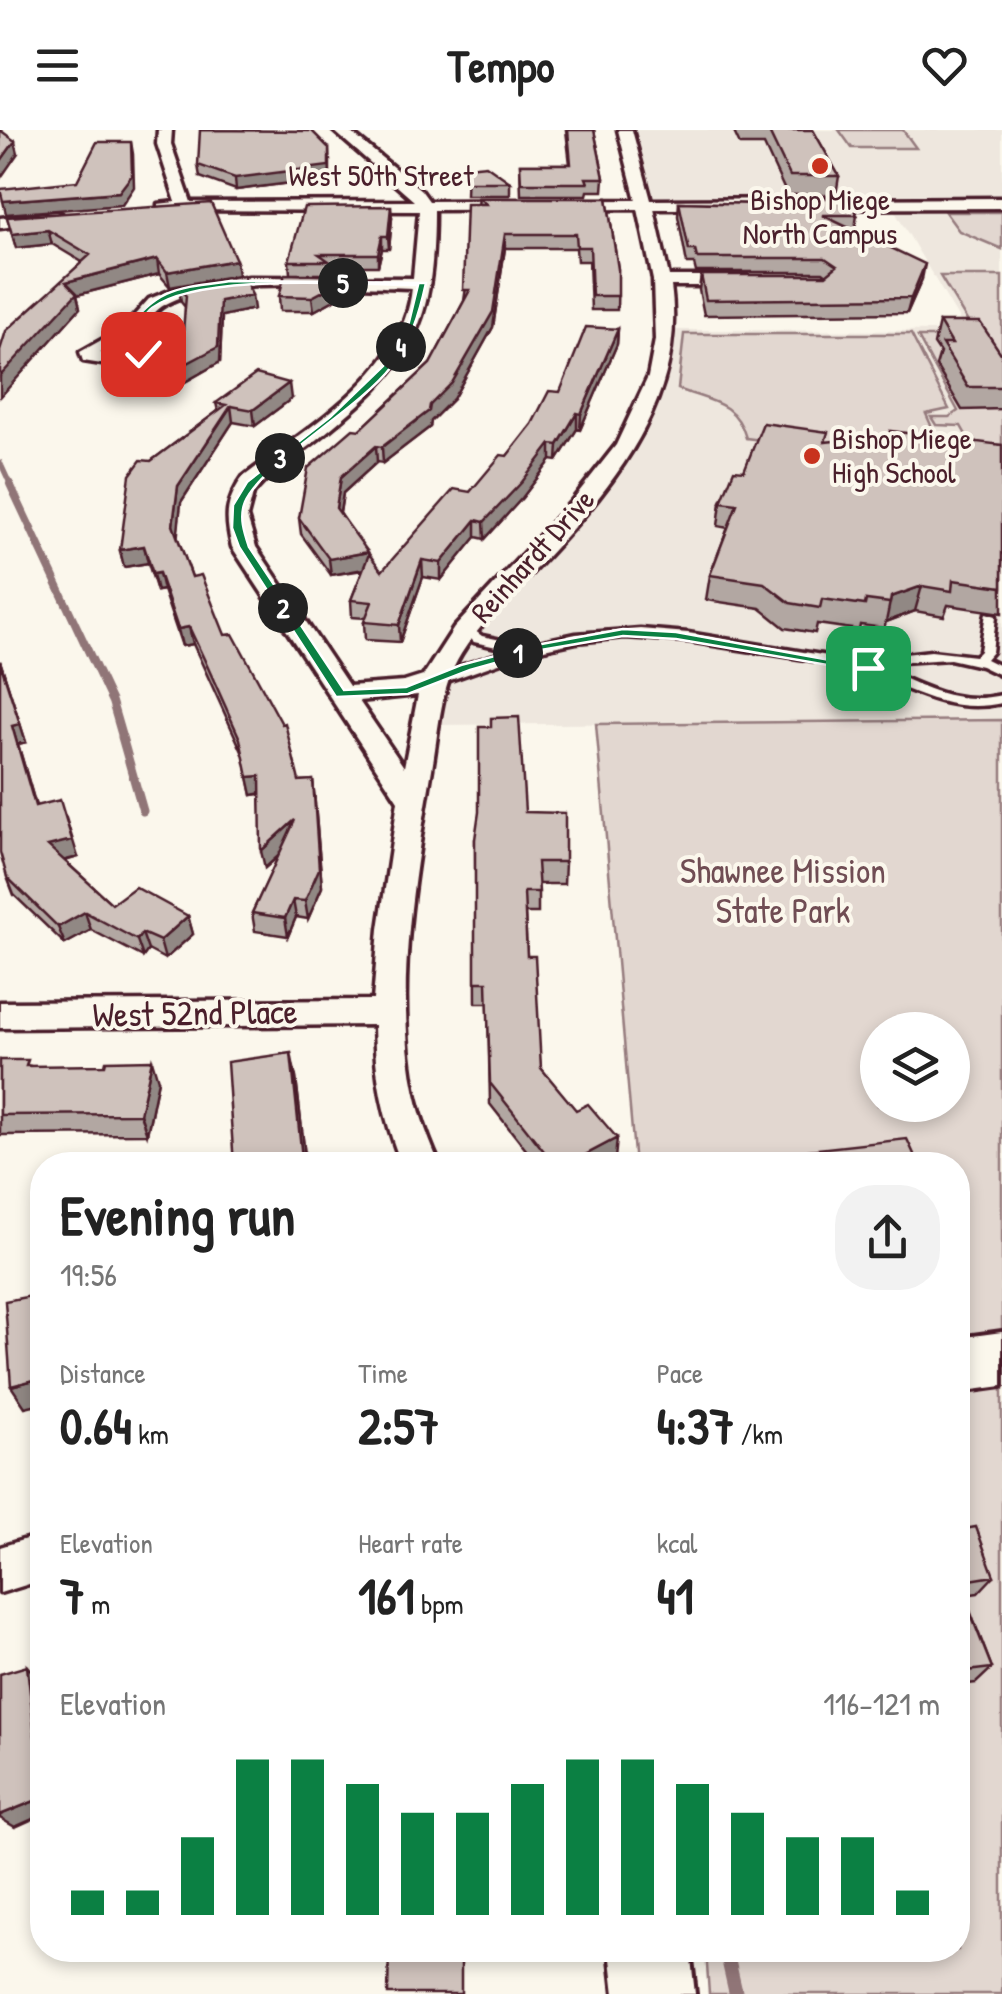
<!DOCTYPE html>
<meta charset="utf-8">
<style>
:root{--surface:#fff;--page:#f2f2f2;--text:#222;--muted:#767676;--accent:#0b8043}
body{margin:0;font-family:"Patrick Hand",sans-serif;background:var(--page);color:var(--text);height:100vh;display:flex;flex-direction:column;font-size:38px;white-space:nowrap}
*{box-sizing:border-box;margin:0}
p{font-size:32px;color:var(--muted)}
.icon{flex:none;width:55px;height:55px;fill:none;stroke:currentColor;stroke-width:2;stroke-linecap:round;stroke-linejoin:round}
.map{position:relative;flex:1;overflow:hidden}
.drawer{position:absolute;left:30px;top:1022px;width:940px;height:810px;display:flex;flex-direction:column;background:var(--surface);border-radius:40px;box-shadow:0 5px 15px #0003}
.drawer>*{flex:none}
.controls{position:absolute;left:860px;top:882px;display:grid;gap:20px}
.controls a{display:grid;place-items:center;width:110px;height:110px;border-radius:50%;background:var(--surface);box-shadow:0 5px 15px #0003;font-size:50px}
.pin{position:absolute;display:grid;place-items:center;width:85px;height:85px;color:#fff;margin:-42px;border-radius:20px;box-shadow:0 5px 15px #0006}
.km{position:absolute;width:50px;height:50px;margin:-25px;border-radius:50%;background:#222;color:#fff;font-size:28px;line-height:50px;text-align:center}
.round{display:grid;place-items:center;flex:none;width:105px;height:105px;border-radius:40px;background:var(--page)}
.headline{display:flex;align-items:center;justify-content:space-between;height:170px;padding:0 30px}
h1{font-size:55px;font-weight:700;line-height:75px}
.stats{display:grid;grid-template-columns:repeat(3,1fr);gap:15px;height:170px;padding:10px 30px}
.stats div{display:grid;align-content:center}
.stats b{font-size:50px;font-weight:700}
.stats small{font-size:28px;font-weight:400}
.stats p{font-size:28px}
.chart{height:280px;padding:20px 30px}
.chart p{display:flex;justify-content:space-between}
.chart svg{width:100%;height:180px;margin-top:10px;stroke:var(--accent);stroke-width:6}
header{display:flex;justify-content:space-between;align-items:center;height:130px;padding:0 30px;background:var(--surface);font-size:45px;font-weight:700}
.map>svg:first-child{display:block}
.built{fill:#eee7de}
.green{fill:#e2d7d0;stroke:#967b7e;stroke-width:2.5;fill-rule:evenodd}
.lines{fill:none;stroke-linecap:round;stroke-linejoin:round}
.stream-far3{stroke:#907477;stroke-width:5}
.stream-far2{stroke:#907477;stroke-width:8}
.stream-far1{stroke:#907477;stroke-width:9}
.stream{stroke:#907477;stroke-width:14}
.service-casing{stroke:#4a1f2b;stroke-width:7}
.minor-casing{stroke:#4a1f2b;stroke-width:7}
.secondary-casing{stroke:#4a1f2b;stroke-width:8}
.service{fill:#fbf7ec;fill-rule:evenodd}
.minor{fill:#fbf7ec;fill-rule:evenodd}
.secondary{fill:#fbf7ec;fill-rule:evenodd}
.wall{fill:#b2a7a2;stroke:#4a1f2b;stroke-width:2.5}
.shaded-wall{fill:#918884;stroke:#4a1f2b;stroke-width:2.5}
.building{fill:#cfc2bc;stroke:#4a1f2b;stroke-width:2.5}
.route{fill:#0b8043;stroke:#fff;stroke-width:2.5}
.poi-dot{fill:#c8321e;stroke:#fbf7ec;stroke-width:4}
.labels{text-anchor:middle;stroke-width:8;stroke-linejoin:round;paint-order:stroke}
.far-street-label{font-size:30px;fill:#4a1f2b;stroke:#fbf7ec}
.far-poi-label{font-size:30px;fill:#4a1f2b;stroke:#fbf7ec}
.park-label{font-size:35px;fill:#704d54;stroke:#fbf7ec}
.street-label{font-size:35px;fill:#4a1f2b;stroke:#fbf7ec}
</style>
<header><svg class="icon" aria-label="menu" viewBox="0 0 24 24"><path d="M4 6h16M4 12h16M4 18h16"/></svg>Tempo<svg class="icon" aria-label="heart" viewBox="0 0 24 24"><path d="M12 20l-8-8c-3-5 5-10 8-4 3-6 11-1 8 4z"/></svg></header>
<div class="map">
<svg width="1002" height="1864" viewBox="0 0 1002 1864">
<rect width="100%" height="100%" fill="#fbf7ec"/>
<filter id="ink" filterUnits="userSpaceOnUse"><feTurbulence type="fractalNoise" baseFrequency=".01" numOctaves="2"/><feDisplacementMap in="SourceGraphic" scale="20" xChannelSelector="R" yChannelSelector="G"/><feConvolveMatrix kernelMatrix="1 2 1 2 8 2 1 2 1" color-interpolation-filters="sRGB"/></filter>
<g filter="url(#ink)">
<path class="built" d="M630,0H1002V71L647,72Z
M891,75H1002V590L432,595L449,531L607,349L670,200L966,201Z"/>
<path class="green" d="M839,0H903L916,18H852Z
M945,82H1002V119L959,101Z
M940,146H1002V319H974L961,296L936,295L931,287H949L958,281L918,207H977Z
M684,204H911L949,279L926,284L939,313L833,319L746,308C736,271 709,271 678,259Z
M1002,590V1864H709L706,1820H958V1035H635L596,594ZM878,900H952V975H878Z"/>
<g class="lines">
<path class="stream-far3" d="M0,332L11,356"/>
<path class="stream-far2" d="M10,354L112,572L123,610"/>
<path class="stream-far1" d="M122,607L143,681"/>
<path class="stream" d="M726,1820L736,1864"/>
<g class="service-casing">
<path id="service" d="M986,483L996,486L992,522L986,529L1002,537V546L981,536L950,529L869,534C917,551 948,577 1002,565V573C939,587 897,548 838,534L688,511L624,507L576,512L530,522L439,554L434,555L427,551L451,539L510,520L474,512L461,499L467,495L482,506L525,515L576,504L640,499L688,503L852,530L931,521L975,526L980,521Z"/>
</g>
<g class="minor-casing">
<path id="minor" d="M158,0H172L171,14L191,72L414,71L333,0H348L421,60L429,71L636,70L618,0H632L651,70L1002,68V78L654,79L669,146H747L755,151L747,156H671C688,277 603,368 525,450C503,473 478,496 461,524C441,556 439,596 433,633C417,730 397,835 410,934C414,970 425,1002 440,1035H402C383,988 375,945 374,895L0,898V872L373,870L379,799L398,671L232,417C225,388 225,372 243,347C305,299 404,244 412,158C349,157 220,144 166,174C154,180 148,192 139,202L154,217L150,228L127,238L83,231L80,222L123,198L149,169L184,155L249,147L413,148L419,81L158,80V74L176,72L157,14ZM638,79L653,150L655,210L648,247L616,315L571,372L454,498L423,546L404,552L349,556L256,417L247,387L253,364C269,343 296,326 318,309C411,234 434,202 434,80ZM126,211L135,221L124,226L100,223ZM418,565L404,637L359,571Z
M57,82L62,84V90L0,98V88Z
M42,1404V1450L0,1463V1417Z"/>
</g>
<g class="secondary-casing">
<path id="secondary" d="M1002,1202V1256L958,1262V1208Z
M610,1820H690L695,1864H615Z"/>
</g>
<use href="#service" class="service"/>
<use href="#minor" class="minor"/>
<use href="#secondary" class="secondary"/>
</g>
<path class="wall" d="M566,0H594L604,48L603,61H588L587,65H521L520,34H570Z
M733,0H813L839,46L836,65H787L764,15H740Z
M303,2L330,30V48L236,60L200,47L198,35Z
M467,37L510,52V65H466Z
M479,68H607L618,139L617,180H591L589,131H577L576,118H505L493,197L453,269L431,291L430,297L383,333L377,332L343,363L340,383L368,427L382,441L470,362L507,326L560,262L618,199L617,214L580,300L577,299L557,331L551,330L522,368L485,409L476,407L441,450L423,447L400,512L365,510L364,492L366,488L352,487L351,470L363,440L331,445L301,404L299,388L360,300L430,234L464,171Z
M797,68L857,85L855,99H850L922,149L907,183L704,185L699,160L701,145H827L823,142H696L694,134H687L678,86L679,72L796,75Z
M7,87L238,145L170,157L159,144L77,165L80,178L0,267L82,132L52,114L16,118Z
M392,88L389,119H382L378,136H330V144H290L289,131Z
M351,146L352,160L314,181H280L279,166Z
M179,157L254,179L222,186L220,232L183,253L185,177L181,172Z
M939,192L1002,225V279L962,280L936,236L940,223L934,214Z
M291,269L255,296L233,292L181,372L177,406L192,447L225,505L299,651L313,650L322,757L308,789L296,787L288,806L255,801L252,783L279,726L265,738L260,664L252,665L244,626L193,514L182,516L163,460L157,461L148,433L124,437L120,420L151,331L218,281L216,273Z
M826,312L1002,315V483L948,475L944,486L915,481L886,492L884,498L860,495L859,500L817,494L815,503L785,498L760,478L706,470L710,445L728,398L718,396L721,372L744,341Z
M0,531L26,612L18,614L36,676L78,727L65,731L112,774L188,786L193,804L165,829L148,820L143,827L91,800L65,814L14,765L7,747Z
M525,682L565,732L564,754H538V783H525L527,826L541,938L615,1029L603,1035H538L490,974L488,873H476L475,709Z
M0,930L31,936L158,950L147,1004L0,1005Z
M296,948L306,1035H234Z
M958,1400L994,1446L978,1463L964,1465L992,1538L976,1553L958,1555Z"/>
<path class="shaded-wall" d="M15,11L18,23L0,49V32Z
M131,12L133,24L134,57L122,75L6,84L3,71L119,62Z
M329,18L330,48L236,60L235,48Z
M391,76L392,88L389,119L388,106Z
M48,100L52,114L16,118L12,104Z
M505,104V118L493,197L453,269L431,291L430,297L383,333L382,317L430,275Z
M382,106V119L378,136V124Z
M157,129L159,144L77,165L80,178L0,267V246L66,152Z
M236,130L238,145L170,157L167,142Z
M925,134L922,149L907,183L911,168Z
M351,146L352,160L314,181L312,167Z
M252,165L254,179L222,186L220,232L183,253L180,237L220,171Z
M618,199L617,214L580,300L581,284Z
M289,253L291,269L255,296L253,280Z
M231,276L233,292L181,372L177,412L173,395L178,356Z
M577,283V299L557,331L558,315Z
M551,314V330L522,368L485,409L484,392Z
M376,316L377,332L343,363L338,394L336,378L341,347Z
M476,390V407L441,450V433Z
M144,416L148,433L124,437L120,420Z
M368,422L369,438L331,445L329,429Z
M422,430L423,447L400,512L399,495Z
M159,443L163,460L157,461L153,444Z
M922,456L915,481L886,492L891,467Z
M189,497L193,514L182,516L178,499Z
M0,531L26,612L18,614L41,694L12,596Z
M260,646L263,663L252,665L248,647Z
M313,650L322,757L308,789L305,771Z
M66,688L78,727L54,733L48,716Z
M295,690L298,708L265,738L261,721Z
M293,770L296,787L288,806L285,788Z
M85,782L91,800L65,814L58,797Z
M188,786L193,804L165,829L160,811Z
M142,803L148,820L143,827L137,810Z
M291,923L296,948L306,1035H304L302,1028Z
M152,930L158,950L147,1004L140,984Z
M617,1008L615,1029L603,1035H566Z
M42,1248V1273L25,1277L11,1256Z
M27,1536L42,1552V1666Z
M42,1668V1685L15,1697L0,1688V1685Z"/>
<path class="building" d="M0,0L15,11L0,32Z
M200,0L312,1L329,18V36L235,48L198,35Z
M568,0H594L604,48H586L588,53H521L520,34H571Z
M768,0H813L839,46H790Z
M97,12H131L132,45L119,62L3,71L0,59L77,51Z
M486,35L510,52H466L467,37Z
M479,68H607L618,139V166H592L590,117H577L576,104H505L493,182L452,253L430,275L429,281L382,317L376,316L341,347L336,378L368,422L329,429L299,388L308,338L353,299L360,300L430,234L470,160H463L466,74H486Z
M797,68H848L857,85H822L925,134L911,168L706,170L701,145H826L837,136L825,128H697L695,120H689L679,72L800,75Z
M211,73L236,130L167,142L157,129L66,152L77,163L0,246V220L6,201L90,125L48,100L12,104L7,87Z
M391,76L388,106H382L378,124H319L329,131H289L304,77Z
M285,144L351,146L312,167L279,166Z
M243,145L252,165L220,171L218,217L180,237L186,166L179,157Z
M939,192H980L1002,225V257H968L942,214H952Z
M586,197L618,199L581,284L577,283L558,315L551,314L522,352L484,392L476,390L441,433L422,430L399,495L364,492L372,472L351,470L369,424L382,441L454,359L470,362L501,325L507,326L532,294L549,261L560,262Z
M256,244L289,253L253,280L231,276L178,356L173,395L192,447L201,445L225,505L233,504L282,594L285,593L299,651L313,650L319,739L305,771L293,770L285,788L252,783L295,690L261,721L260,646L248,647L240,609L205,531L189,497L178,499L159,443L153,444L144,416L120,420L130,345L141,330L151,331L226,275L216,273Z
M763,293L828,302L825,312L889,305L890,301L1002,315V457L953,450L952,461L922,456L891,467L890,473L866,470L865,475L822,469L820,478L790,473L764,453L710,445L737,374L721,372L734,340L744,341Z
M0,532L20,594L12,596L35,676L60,670L72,710L48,716L112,774L135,757L188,786L160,811L142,803L137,810L85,782L58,797L7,747L0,722Z
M519,587L525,682L565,683V732H537L539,762H524L527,826H535L541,938L576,980L588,974L617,1008L566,1035H555L490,953L487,852H475V709L479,682V597H491V588Z
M291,923L302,1028L254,1035H234L227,932Z
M0,930H28L26,936L105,935L106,931L152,930L140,984L0,985Z
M907,1009L919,1035H766L763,1025Z
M42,1164V1248L11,1256L5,1171Z
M976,1397L994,1446L958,1452L992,1538L958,1542V1400Z
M27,1536L42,1668L0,1685V1544Z
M389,1820H461V1864H388Z"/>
</g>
<path class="route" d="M231,151L426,153C419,185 411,211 391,237C359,279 260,335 245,372C239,387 244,402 249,417L344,560L406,557L461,535L536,515L623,499L676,502L874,538L868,542L676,509L623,506L541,520L470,540L408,564L336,567L239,417L232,398L233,375L247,352L330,287L383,236L408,196L418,155C355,155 201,142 152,178C145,183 139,195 133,202L150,218L146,226H140L141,218L125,202C157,157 179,158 231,151Z"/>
<g class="poi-dot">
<circle cx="820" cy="36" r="10"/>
<circle cx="812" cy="326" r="10"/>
</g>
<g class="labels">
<g class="far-street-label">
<text x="381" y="56">West 50th Street</text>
<text transform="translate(533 426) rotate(-48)" y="10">Reinhardt Drive</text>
</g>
<g class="far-poi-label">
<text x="820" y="80">Bishop Miege<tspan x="820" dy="34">North Campus</tspan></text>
<text x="832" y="319" text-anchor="start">Bishop Miege<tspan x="832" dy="34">High School</tspan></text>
</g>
<g class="park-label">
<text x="783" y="753">Shawnee Mission<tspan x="783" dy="40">State Park</tspan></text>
</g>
<g class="street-label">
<text transform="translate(195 883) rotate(-1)" y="12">West 52nd Place</text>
</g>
</g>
</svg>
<div class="controls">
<a><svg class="icon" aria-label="layers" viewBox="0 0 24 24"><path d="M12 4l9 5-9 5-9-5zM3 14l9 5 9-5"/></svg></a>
</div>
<div class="pin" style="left:868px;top:538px;background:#1e9e55"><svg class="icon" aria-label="arrive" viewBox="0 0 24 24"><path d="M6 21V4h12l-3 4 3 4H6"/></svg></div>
<div class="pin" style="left:143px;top:224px;background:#d93025"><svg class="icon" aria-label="check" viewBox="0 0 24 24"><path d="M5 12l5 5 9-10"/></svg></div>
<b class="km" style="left:518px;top:523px">1</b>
<b class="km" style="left:283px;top:478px">2</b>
<b class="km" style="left:280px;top:328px">3</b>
<b class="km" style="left:401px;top:217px">4</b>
<b class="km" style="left:343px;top:153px">5</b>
<section class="drawer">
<div class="headline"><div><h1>Evening run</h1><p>19:56</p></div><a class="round"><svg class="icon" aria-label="share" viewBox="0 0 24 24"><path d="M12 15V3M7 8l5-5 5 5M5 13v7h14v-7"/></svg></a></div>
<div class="stats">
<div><p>Distance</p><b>0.64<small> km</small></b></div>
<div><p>Time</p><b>2:57</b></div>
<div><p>Pace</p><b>4:37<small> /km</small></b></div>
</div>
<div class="stats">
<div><p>Elevation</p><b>7<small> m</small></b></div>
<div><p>Heart rate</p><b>161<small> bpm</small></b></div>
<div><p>kcal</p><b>41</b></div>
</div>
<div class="chart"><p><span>Elevation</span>116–121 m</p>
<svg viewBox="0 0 160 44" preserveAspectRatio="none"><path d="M5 44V38M15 44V38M25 44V25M35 44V6M45 44V6M55 44V12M65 44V19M75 44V19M85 44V12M95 44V6M105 44V6M115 44V12M125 44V19M135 44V25M145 44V25M155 44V38"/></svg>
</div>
</section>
</div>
